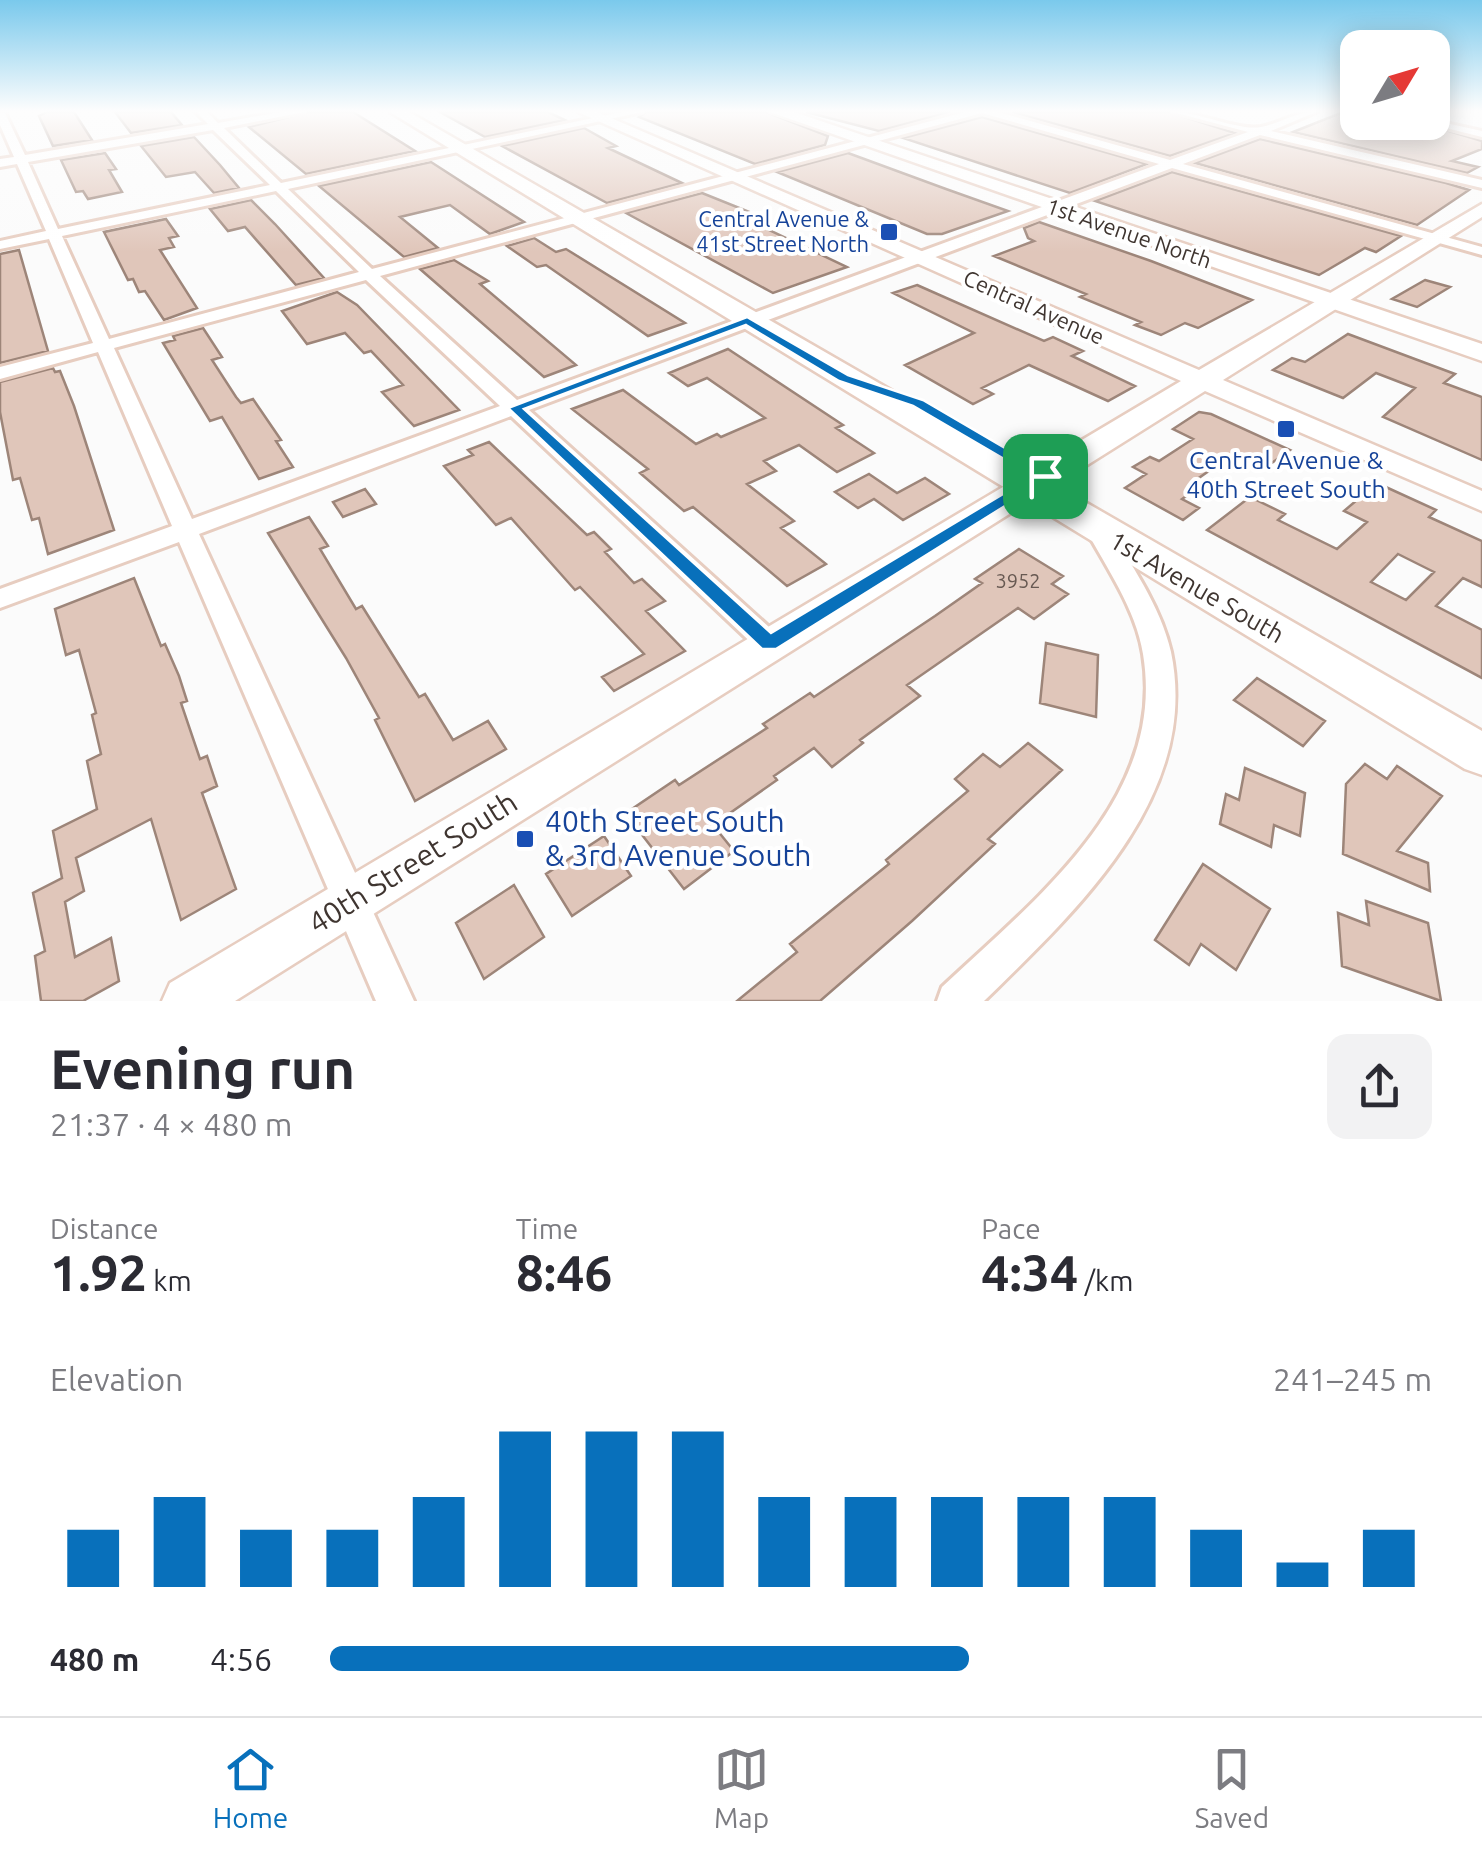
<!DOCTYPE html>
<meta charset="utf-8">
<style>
:root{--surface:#fff;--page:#f2f2f3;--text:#2b2b33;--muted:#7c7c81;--line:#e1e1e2;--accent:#0870bb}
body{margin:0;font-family:Ubuntu,sans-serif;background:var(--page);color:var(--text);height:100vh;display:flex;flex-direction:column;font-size:38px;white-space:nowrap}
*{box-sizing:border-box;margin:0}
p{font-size:32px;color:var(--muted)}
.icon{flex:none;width:55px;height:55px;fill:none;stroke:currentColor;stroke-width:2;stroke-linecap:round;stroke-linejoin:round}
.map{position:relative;height:1001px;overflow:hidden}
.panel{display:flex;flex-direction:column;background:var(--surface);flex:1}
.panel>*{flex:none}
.needle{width:65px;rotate:52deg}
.tools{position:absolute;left:1340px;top:30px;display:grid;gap:20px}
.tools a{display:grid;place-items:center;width:110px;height:110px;border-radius:20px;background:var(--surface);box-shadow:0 5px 25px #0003;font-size:50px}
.pin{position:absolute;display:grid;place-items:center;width:85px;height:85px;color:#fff;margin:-42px;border-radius:20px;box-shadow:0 5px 15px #0006}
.round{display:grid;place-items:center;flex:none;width:105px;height:105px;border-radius:20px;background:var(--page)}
.headline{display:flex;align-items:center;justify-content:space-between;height:170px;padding:0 50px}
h1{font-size:55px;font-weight:700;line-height:75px}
.metrics{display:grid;grid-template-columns:repeat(3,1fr);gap:15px;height:170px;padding:10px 50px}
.metrics div{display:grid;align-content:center}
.metrics b{font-size:50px;font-weight:700}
.metrics small{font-size:28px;font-weight:400}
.metrics p{font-size:28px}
.chart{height:280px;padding:20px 50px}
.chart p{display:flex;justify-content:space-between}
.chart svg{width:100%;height:180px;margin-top:10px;stroke:var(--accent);stroke-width:6}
ul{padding:0 50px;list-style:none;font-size:32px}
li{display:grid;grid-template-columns:160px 120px 1fr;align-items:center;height:75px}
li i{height:25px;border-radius:12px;background:var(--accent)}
.tab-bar{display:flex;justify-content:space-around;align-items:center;height:140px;border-top:2px solid var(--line);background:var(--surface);font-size:28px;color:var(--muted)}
.tab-bar a{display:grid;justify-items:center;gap:5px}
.tab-bar .selected{color:var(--accent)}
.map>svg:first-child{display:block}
.building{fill:#e0c6ba;stroke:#9d8579;stroke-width:2.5;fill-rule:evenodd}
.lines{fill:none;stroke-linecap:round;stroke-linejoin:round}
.street-casing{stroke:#e7cdc0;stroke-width:6}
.secondary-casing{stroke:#e7cdc0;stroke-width:5}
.primary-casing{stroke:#e7cdc0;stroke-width:5}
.street{fill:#fff;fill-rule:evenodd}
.secondary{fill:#fff;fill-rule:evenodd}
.primary{fill:#fff;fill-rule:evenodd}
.route{fill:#0870bb;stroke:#fff;stroke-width:2.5;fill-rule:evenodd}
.transit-dot{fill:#1a4fb4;stroke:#fff;stroke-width:4}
.labels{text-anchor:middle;stroke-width:8;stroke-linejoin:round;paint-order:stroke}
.number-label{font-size:20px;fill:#675952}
.far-transit-label{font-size:22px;fill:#164399;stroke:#fff;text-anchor:end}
.far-street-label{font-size:22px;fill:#3f3530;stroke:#fff}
.transit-label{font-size:25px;fill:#164399;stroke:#fff}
.street-label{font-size:25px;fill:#3f3530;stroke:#fff}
.near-transit-label{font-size:30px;fill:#164399;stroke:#fff;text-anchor:start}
.near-street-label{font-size:30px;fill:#3f3530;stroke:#fff}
</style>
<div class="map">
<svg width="1482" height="1001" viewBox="0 0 1482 1001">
<rect width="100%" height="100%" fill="#fbfbfb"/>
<path class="building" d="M47,112H74L92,140L53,146L39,116Z
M115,112H171L182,125L131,133Z
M308,112H353L415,151L306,174L249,127Z
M440,112H548L565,120L485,137Z
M646,112H766L828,136L825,145L755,164L639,117Z
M806,112H950L879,131Z
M1012,112H1169L1235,133L1170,156Z
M1343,112L1358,114V122H1419L1482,141V149L1452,161L1478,167L1467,173L1293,132Z
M982,117L1147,164L1070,193L903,138Z
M584,128L616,146L608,148L682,183L607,203L502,146Z
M194,137L220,165L239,188L214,193L195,172L166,177L141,146Z
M1260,139L1446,183L1469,190L1417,225L1195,163Z
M105,153L116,169L109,170L122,192L88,199L83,191L76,192L61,160Z
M848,153L946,189L1008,211L942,234H927L777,172Z
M431,162L524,222L490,234L450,205L400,217L438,248L404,257L319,186Z
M1172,172L1401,236L1376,252L1365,248L1319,275L1095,201Z
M702,193L762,217L750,221L847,267L773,293L626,213Z
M251,200L275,224L324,278L296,285L245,227L228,231L210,209Z
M166,219L178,236L169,238L174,247L160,250L197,308L164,320L145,291L139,292L133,279L128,280L104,232Z
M1039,222L1151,261L1252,300L1198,328L1185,323L1161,335L1135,325L1141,322L1080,297L1086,294L994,256L1034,241L1028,238L1024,228Z
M534,238L556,252L566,249L685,323L648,336L546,265L537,267L507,246Z
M19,250L48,351L0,363V254Z
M454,260L488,281L480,284L576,365L544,377L420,269Z
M1425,280L1450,287L1417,307L1392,299Z
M917,285L1044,341L1053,337L1083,351L1072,356L1135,386L1108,401L1029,365L982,388L993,394L973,404L905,365L974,333L893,293Z
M337,292L357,305L459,410L414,426L382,392L403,385L371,351L364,353L345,333L307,344L282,311Z
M203,328L222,357L212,360L236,397L241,403L253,399L281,440L276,441L293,467L259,479L222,417L210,421L163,343L175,340L173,336Z
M1348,334L1455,374L1444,383L1482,397V460L1383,417L1415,388L1376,373L1343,398L1273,370L1292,358L1305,362Z
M728,349L843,425L836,428L874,453L837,472L799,445L764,461L776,471L747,484L794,521L781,528L826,564L787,586L693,507L684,511L640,473L648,469L572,409L623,390L696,444L717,434L721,437L765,418L707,378L688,386L669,373Z
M53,368L55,372L60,371L74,406L114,530L48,554L39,518L32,520L20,478L13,480L0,412V382Z
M1199,412L1211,414L1290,450L1266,467L1236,452L1196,480L1203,484L1182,499L1199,508L1183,520L1125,488L1146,474L1133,467L1150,457L1159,461L1193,439L1173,429Z
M489,442L587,535L594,532L611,549L605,552L634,583L642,579L665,601L646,611L685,651L614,691L602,677L644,654L580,587L575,590L511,518L496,525L444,466L473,455L468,450Z
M869,474L897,493L925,478L949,494L903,520L874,499L858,508L835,492Z
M1377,483L1436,510L1429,517L1482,541V587L1463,578L1436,606L1482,630V678L1207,530L1250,497L1285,514L1278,520L1337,549L1367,522L1344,511ZM1398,554L1434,572L1406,600L1371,582Z
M365,489L376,504L343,517L333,502Z
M309,517L328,546L320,549L356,609L362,606L419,697L425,694L453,740L488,721L506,749L415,801L375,720L379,718L346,658L268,533Z
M1019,549L1063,576L1052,584L1068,594L1034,619L1018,608L907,685L920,696L860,740L863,743L832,767L814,748L774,776L777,780L713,825L734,851L684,889L629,818V811L675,780L679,785L767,728L763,724L810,693L814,697L935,616L982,583L975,579Z
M134,578L161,646L165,644L179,676L187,701L181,703L200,759L207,756L217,786L202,793L236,889L181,920L151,819L76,858L84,891L65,902L75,957L111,938L119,981L83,1001H41L35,956L45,951L33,893L62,878L53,831L97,809L87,761L101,754L92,715L96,713L79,650L66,655L55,609Z
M1046,643L1098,655L1096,717L1040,703Z
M1257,678L1325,721L1303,746L1234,700Z
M1028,743L1062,770L988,839L995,844L912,921L820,1001H737L797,952L790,944L889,864L886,860L968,791L955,779L983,754L1000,767Z
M1365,764L1387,779L1397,766L1442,796L1397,851L1428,863L1430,891L1343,854L1346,784Z
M1245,768L1305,793L1300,836L1274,825L1271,847L1220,824L1226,794L1239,800Z
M604,836L631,876L572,916L546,874Z
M1203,864L1270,909L1236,970L1201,944L1189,965L1155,940Z
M514,885L544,937L484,979L456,923Z
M1366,901L1428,923L1441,1001L1342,966L1338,913L1369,925Z"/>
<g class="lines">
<g class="street-casing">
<path id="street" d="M0,112L5,113L25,155L208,124L196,112H207L218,123L281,112H304L224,128L281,183L622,112H642L288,189L372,269L965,112H998L1170,160L1248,132L1173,112C1200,112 1238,131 1261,127C1281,123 1295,112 1316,112L1271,131L1482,180V188L1260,135L1183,164L1482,247V255L1172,168L529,410L779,636L783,643L779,650L769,653L759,650L511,416L199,534L414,1001H376L179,542L0,608V589L172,526L98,352L0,379V367L93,343L49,239L0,249V241L46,231L17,164L0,167V159L14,157L0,125ZM982,113L1159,164L517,400L380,276ZM213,130L270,185L58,229L28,162ZM276,191L359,272L109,339L62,236ZM366,280L500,406L192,519L114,348Z
M1432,120L1482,131V137L1422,122Z
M1097,520L1105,523C1130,562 1161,607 1171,652C1201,796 1076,911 984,1001H937L942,987C1036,899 1167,798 1143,654C1136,609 1106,567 1085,528Z"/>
</g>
<g class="secondary-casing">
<path id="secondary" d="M578,112H597L1199,370L1482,204V217L1223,380L1482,491V511L1205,391L235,1001H162L170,983L1181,381Z"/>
</g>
<g class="primary-casing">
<path id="primary" d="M390,112H409L1482,731V775L1465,769Z
M770,112H794L1482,344V361Z"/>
</g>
<use href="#street" class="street"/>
<use href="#secondary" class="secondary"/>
<use href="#primary" class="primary"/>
</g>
<linearGradient id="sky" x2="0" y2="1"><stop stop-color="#7ac9ec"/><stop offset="0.44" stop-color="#fdfdfd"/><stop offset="1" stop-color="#fdfdfd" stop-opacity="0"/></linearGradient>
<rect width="1482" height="252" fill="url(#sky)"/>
<path class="route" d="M747,317L848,375L923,400L1053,476L776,649H762L508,408ZM746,325L839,381L913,406L1033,476L771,633L524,409Z"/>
<g class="transit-dot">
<rect x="879" y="222" width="20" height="20" rx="5"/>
<rect x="1276" y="419" width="20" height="20" rx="5"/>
<rect x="515" y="829" width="20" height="20" rx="5"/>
</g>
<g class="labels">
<g class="number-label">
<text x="1018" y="588">3952</text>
</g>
<g class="far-transit-label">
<text x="869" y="227">Central Avenue &amp;<tspan x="869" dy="25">41st Street North</tspan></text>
</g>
<g class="far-street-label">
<text transform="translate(1129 233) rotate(19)" y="8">1st Avenue North</text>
<text transform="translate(1034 307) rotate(24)" y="8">Central Avenue</text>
</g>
<g class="transit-label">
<text x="1286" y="469">Central Avenue &amp;<tspan x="1286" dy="29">40th Street South</tspan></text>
</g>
<g class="street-label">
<text transform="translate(1197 587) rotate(30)" y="9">1st Avenue South</text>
</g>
<g class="near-transit-label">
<text x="545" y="832">40th Street South<tspan x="545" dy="34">&amp; 3rd Avenue South</tspan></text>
</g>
<g class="near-street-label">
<text transform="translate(413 863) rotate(-32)" y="10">40th Street South</text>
</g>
</g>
</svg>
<div class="tools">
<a><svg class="needle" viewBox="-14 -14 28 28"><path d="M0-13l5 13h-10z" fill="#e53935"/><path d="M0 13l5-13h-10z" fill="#7c7c81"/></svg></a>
</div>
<div class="pin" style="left:1045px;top:476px;background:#1e9e55"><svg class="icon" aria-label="arrive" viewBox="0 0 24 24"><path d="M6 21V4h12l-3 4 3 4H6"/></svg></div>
</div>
<section class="panel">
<div class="headline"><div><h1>Evening run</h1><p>21:37 · 4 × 480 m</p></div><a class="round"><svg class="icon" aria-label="share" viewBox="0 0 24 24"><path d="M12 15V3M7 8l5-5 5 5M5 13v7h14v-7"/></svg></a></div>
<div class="metrics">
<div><p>Distance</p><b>1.92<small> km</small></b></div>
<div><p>Time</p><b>8:46</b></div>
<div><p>Pace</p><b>4:34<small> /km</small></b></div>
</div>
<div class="chart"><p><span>Elevation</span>241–245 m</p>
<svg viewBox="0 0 160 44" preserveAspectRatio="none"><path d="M5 44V30M15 44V22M25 44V30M35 44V30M45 44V22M55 44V6M65 44V6M75 44V6M85 44V22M95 44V22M105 44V22M115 44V22M125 44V22M135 44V30M145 44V38M155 44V30"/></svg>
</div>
<ul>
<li><b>480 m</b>4:56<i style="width:58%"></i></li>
</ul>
</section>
<nav class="tab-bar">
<a class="selected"><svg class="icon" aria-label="home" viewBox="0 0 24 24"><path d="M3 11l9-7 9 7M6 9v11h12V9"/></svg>Home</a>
<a><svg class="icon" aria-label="map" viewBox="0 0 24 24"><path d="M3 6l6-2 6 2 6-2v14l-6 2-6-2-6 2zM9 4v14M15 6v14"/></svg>Map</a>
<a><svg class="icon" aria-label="saved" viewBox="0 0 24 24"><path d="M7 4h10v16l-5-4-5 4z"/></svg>Saved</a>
</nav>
